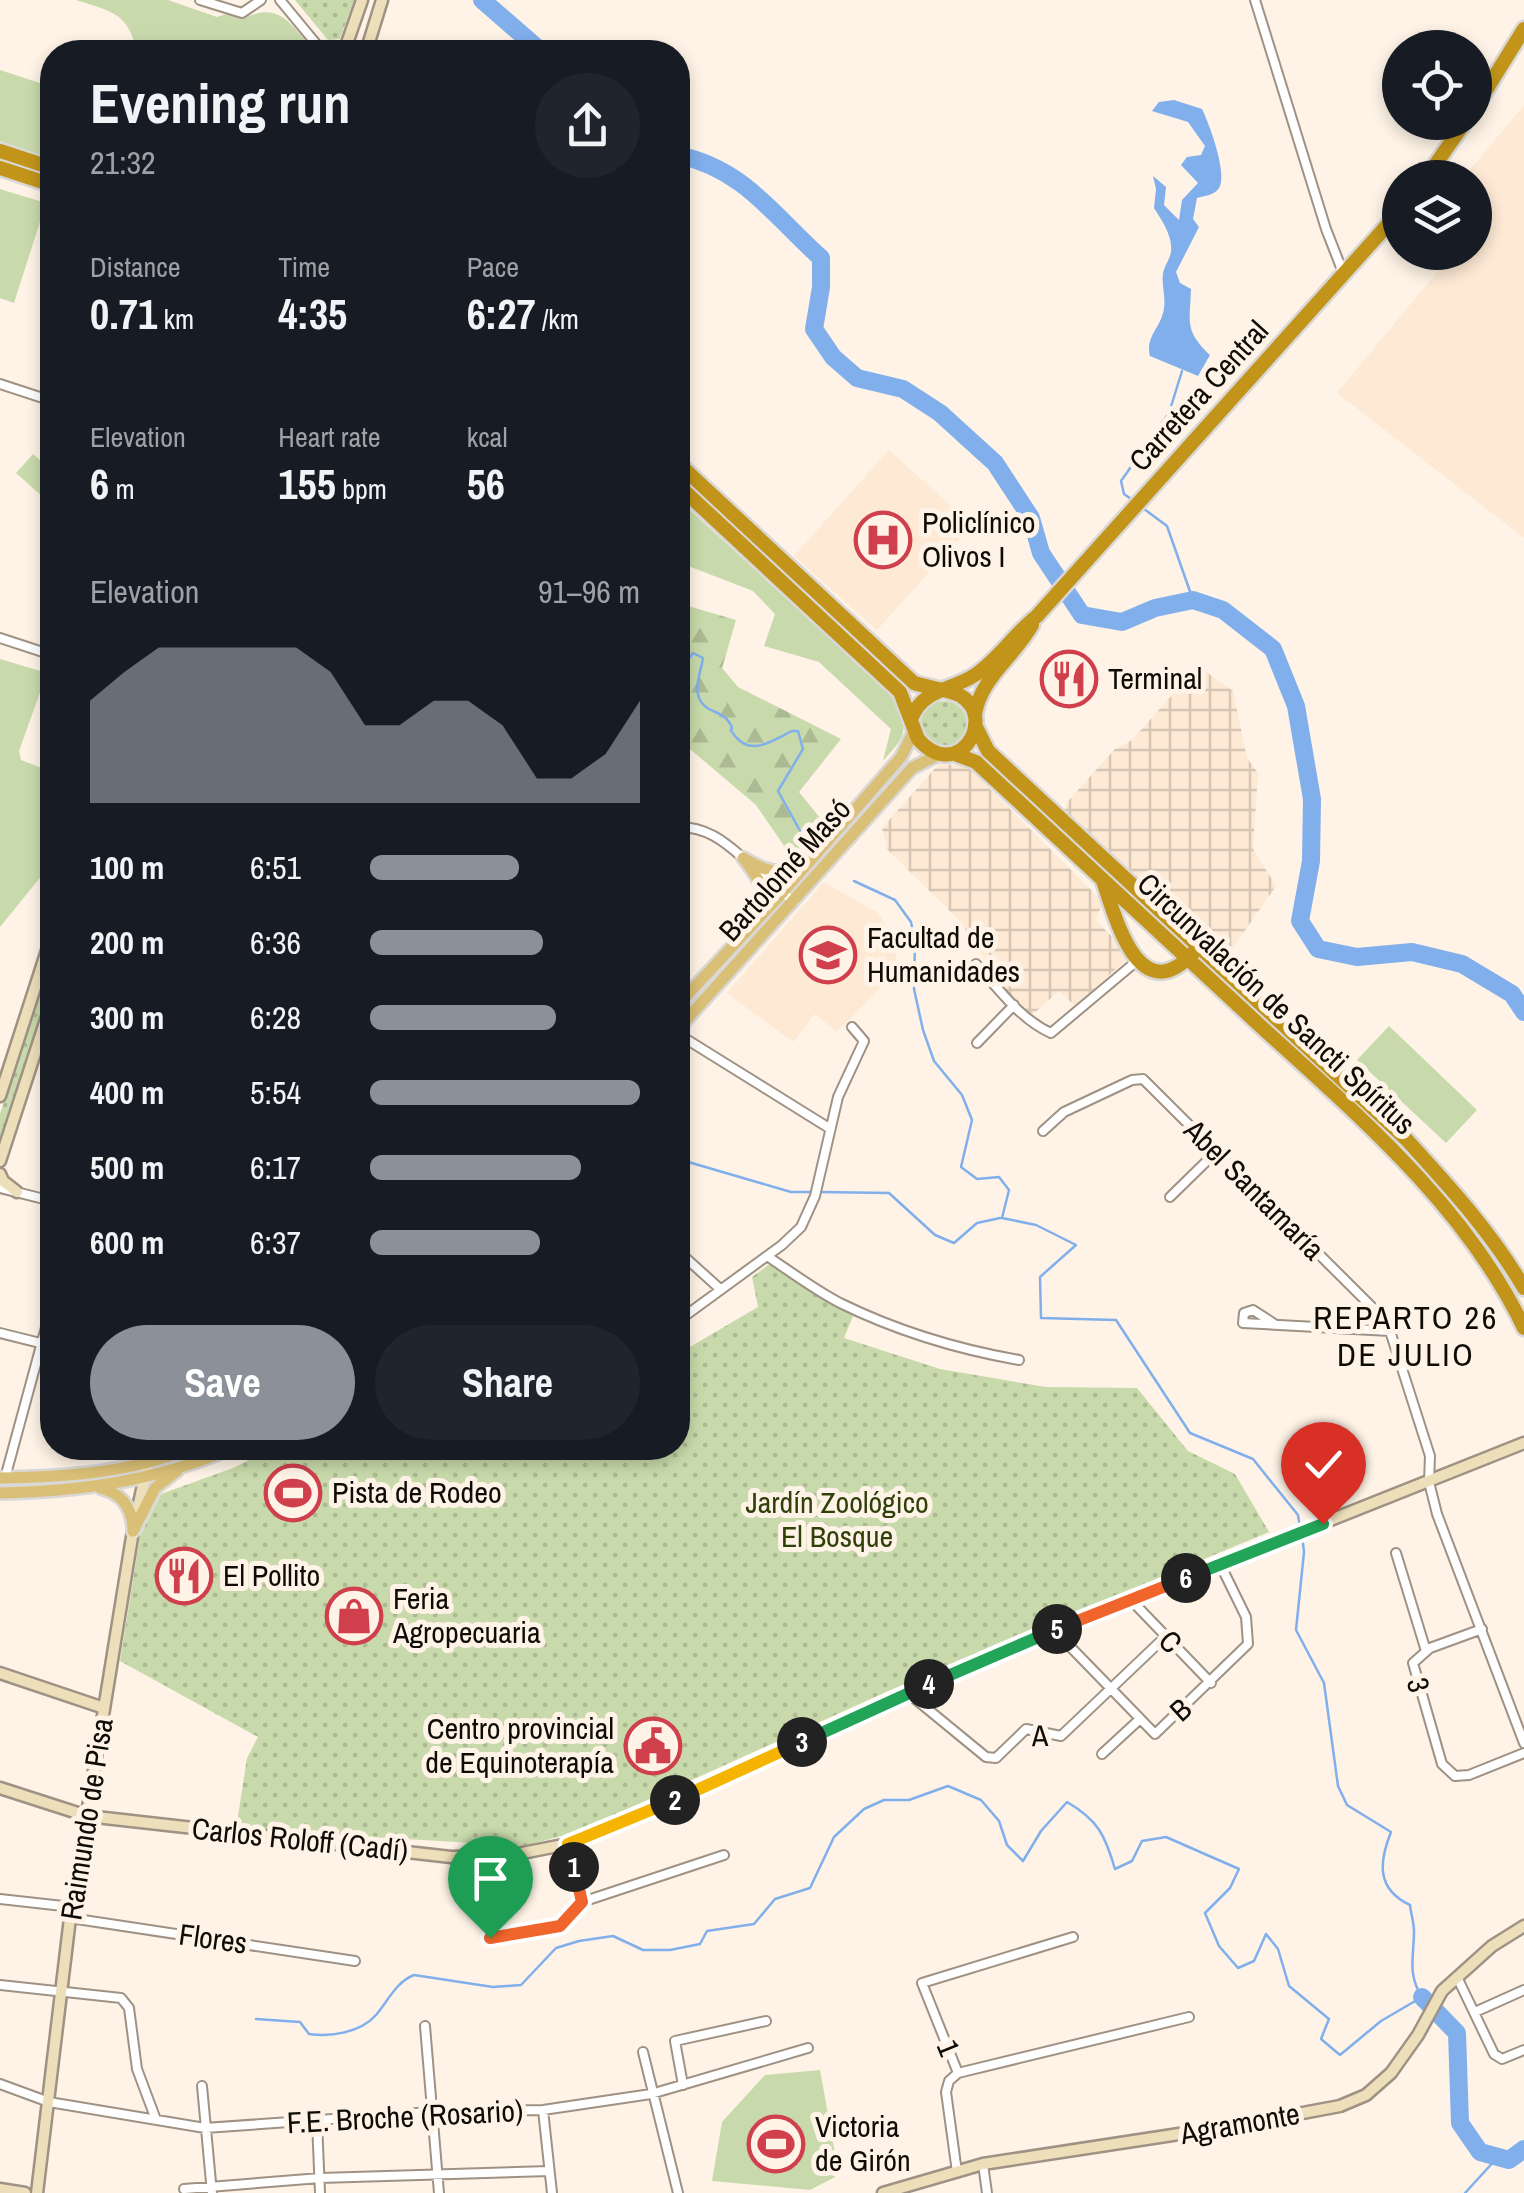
<!DOCTYPE html>
<meta charset="utf-8">
<style>
:root{--surface:#171b24;--page:#20242c;--text:#f1f3f6;--muted:#9ea1a6;--accent:#8c9099}
body{margin:0;font-family:"Archivo Narrow",sans-serif;background:var(--page);color:var(--text);height:100vh;display:flex;flex-direction:column;font-size:38px;white-space:nowrap}
*{box-sizing:border-box;margin:0}
p{font-size:32px;color:var(--muted)}
.icon{flex:none;width:55px;height:55px;fill:none;stroke:currentColor;stroke-width:2;stroke-linecap:round;stroke-linejoin:round}
.map{position:relative;flex:1;overflow:hidden}
.panel{position:absolute;left:40px;top:40px;width:650px;height:1420px;display:flex;flex-direction:column;background:var(--surface);border-radius:40px;box-shadow:0 5px 15px #0003}
.panel>*{flex:none}
.tools{position:absolute;left:1382px;top:30px;display:grid;gap:20px}
.tools a{display:grid;place-items:center;width:110px;height:110px;border-radius:50%;background:var(--surface);box-shadow:0 5px 15px #0003;font-size:50px}
.pin{position:absolute;display:grid;place-items:center;width:85px;height:85px;color:#fff;margin:-102px -42px;border-radius:50% 50% 50% 0;rotate:-45deg;box-shadow:0 0 10px #0007}
.pin .icon{rotate:45deg}
.km{position:absolute;width:50px;height:50px;margin:-25px;border-radius:50%;background:#222;color:#fff;font-size:28px;line-height:50px;text-align:center}
.round{display:grid;place-items:center;flex:none;width:105px;height:105px;border-radius:52px;background:var(--page)}
.head{display:flex;align-items:center;justify-content:space-between;height:170px;padding:0 50px}
h1{font-size:55px;font-weight:800;line-height:75px}
.metrics{display:grid;grid-template-columns:repeat(3,1fr);gap:15px;height:170px;padding:10px 50px}
.metrics div{display:grid;align-content:center}
.metrics b{font-size:42px;font-weight:800}
.metrics small{font-size:28px;font-weight:400}
.metrics p{font-size:28px}
.chart{height:280px;padding:20px 50px}
.chart p{display:flex;justify-content:space-between}
.chart svg{width:100%;height:180px;margin-top:10px;fill:var(--accent);opacity:.7}
.action{display:flex;gap:20px;margin-top:auto;padding:20px 50px}
.action a{flex:1;height:115px;border-radius:60px;background:var(--accent);color:#fff;font-size:40px;font-weight:800;line-height:115px;text-align:center}
.action a+a{background:var(--page);color:var(--text)}
ul{padding:0 50px;list-style:none;font-size:32px}
li{display:grid;grid-template-columns:160px 120px 1fr;align-items:center;height:75px}
li i{height:25px;border-radius:12px;background:var(--accent)}
.map>svg:first-child{display:block}
.built{fill:#fde9d4}
.industrial{fill:url(#industrial-grid)}
.green{fill:#c8daab}
.forest{fill:url(#forest-firs)}
.park{fill:url(#park-dots)}
.water{fill:#80afec}
.lines{fill:none;stroke-linecap:round;stroke-linejoin:round}
.stream{stroke:#80afec;stroke-width:2.5}
.river{stroke:#80afec;stroke-width:18}
.street-casing{stroke:#9f9284;stroke-width:12}
.secondary-casing{stroke:#9f9284;stroke-width:15}
.primary-casing{stroke:#d9d8d7;stroke-width:16}
.highway-casing{stroke:#d9d8d7;stroke-width:19}
.street{stroke:#fff;stroke-width:8}
.secondary{stroke:#eddfba;stroke-width:10}
.primary{stroke:#dabf76;stroke-width:11}
.highway{stroke:#c2951a;stroke-width:14}
.split-1-casing{stroke:#fff;stroke-width:20}
.split-2-casing{stroke:#fff;stroke-width:20}
.split-3-casing{stroke:#fff;stroke-width:20}
.split-4-casing{stroke:#fff;stroke-width:20}
.split-5-casing{stroke:#fff;stroke-width:20}
.split-6-casing{stroke:#fff;stroke-width:20}
.split-7-casing{stroke:#fff;stroke-width:20}
.split-1{stroke:#f0652b;stroke-width:12}
.split-2{stroke:#f5b400;stroke-width:12}
.split-3{stroke:#f5b400;stroke-width:12}
.split-4{stroke:#22a559;stroke-width:12}
.split-5{stroke:#22a559;stroke-width:12}
.split-6{stroke:#f0652b;stroke-width:12}
.split-7{stroke:#22a559;stroke-width:12}
.labels{text-anchor:middle;stroke-width:10;stroke-linejoin:round;paint-order:stroke}
.street-label{font-size:30px;fill:#0f0b06;stroke:#fef3e6}
.poi-label{font-size:30px;fill:#0f0b06;stroke:#fef3e6;text-anchor:start}
.park-label{font-size:30px;fill:#304009;stroke:#fef3e6}
.neighbourhood-label{font-size:32px;letter-spacing:2.5px;fill:#0f0b06;stroke:#fef3e6}
</style>
<div class="map">
<svg width="1524" height="2193" viewBox="0 0 1524 2193">
<defs>
<pattern id="industrial-grid" width="8" height="8" patternUnits="userSpaceOnUse" patternTransform="scale(2.5)"><rect width="8" height="8" fill="#fde9d4"/><path d="M0 4h8M4 0v8" fill="none" stroke="#d8c6b4"/></pattern>
<pattern id="forest-firs" width="22" height="20" patternUnits="userSpaceOnUse" patternTransform="scale(2.5)"><rect width="22" height="20" fill="#c8daab"/><path d="M5 1l3.5 6h-7zM16 11l3.5 6h-7z" fill="#abba92"/></pattern>
<pattern id="park-dots" width="8" height="8" patternUnits="userSpaceOnUse" patternTransform="scale(2.5)"><rect width="8" height="8" fill="#c8daab"/><path d="M2 2h.1M6 6h.1" fill="none" stroke="#abba92" stroke-width="1.8" stroke-linecap="round"/></pattern>
</defs>
<rect width="100%" height="100%" fill="#fef3e6"/>
<path class="built" d="M1524,105V538L1337,393L1451,255L1449,253L1475,252V178L1464,177Z
M889,450L972,525L877,630L794,556Z
M824,882L878,913L895,939L897,971L837,1032L815,1014L793,1042L727,993Z"/>
<path class="industrial" d="M1198,666L1233,691L1247,758L1258,773L1253,849L1276,886L1225,959L1064,810L1069,800L1115,749L1132,740Z
M939,764L967,766L1103,902L1096,920L1130,956L1075,1006L1059,991L1032,1015L1006,992L959,920L887,849L882,828Z"/>
<path class="green" d="M76,0H168L217,17L226,14L243,19C280,0 291,25 315,52H137C128,12 112,12 76,0Z
M0,70L52,87V159L0,141Z
M0,189L46,203L14,303L0,298Z
M33,454L52,471V491L45,499L16,473Z
M678,499L898,702C908,735 905,736 883,761L891,729L819,662L764,646L775,614L753,591L678,562V540L682,522L678,520Z
M0,659L47,673L19,751L21,760L52,772V863L0,927Z
M1389,1026L1477,1110L1446,1143L1357,1060Z
M820,2070L837,2165L835,2177L810,2190L712,2181L722,2122L765,2075Z"/>
<path class="forest" d="M678,603L736,620L722,668L738,687L841,739L799,792L828,828L791,856L756,805L678,739Z"/>
<path class="park" d="M295,0H354L340,39L328,40Z
M921 724a23 23 0 1 1 46 0a23 23 0 1 1-46 0Z
M52,954V986L0,1146V1114Z
M770,1264L853,1316L844,1338L940,1369L1046,1387L1137,1388L1188,1451L1235,1474L1269,1532L888,1691L577,1832L523,1846L236,1829L247,1758L258,1737L120,1661L140,1536L161,1494L233,1468L273,1448H678V1354L758,1307L752,1277Z"/>
<path class="water" d="M1174,100L1202,109C1209,123 1228,174 1219,188C1215,195 1204,196 1197,198L1193,219L1199,227L1176,272L1180,283L1191,289C1190,322 1184,330 1210,355L1198,376L1150,356C1145,338 1159,329 1163,313C1167,298 1161,286 1163,274C1164,266 1170,259 1171,252C1173,236 1162,221 1154,208L1156,189L1153,176L1166,187L1164,205L1179,220L1182,200L1198,183L1181,165L1187,157L1201,155L1205,146L1188,122L1152,111L1159,102Z"/>
<g class="lines">
<path class="stream" d="M1134,501L1124,494L1121,481L1169,413L1182,371
M1140,506L1167,526L1193,600
M678,674L693,653L703,658C700,676 689,698 709,709C716,713 724,714 729,722C737,735 725,724 735,736C751,757 774,740 792,731H798L803,749L778,791L804,838
M854,881L895,900L911,922L915,943L914,989L923,1030L934,1061L962,1095L972,1120L961,1167L977,1179L999,1177L1009,1190L1002,1218L1036,1225L1076,1245L1040,1277L1041,1318L1116,1320L1190,1433L1253,1459L1298,1515L1300,1528
M678,1159L791,1192H811
M819,1192L889,1193L935,1235L954,1243L977,1223L1000,1218
M256,2019L300,2022L309,2034C330,2037 360,2033 376,2015C388,2001 396,1982 414,1975L493,1987L521,1985L556,1948L579,1941L613,1936L643,1950H670L700,1944L707,1931L754,1924L775,1899L810,1888L834,1837L864,1809L884,1800H909L948,1786L981,1800L999,1821L1007,1845L1023,1861L1041,1831L1067,1802C1098,1820 1105,1835 1115,1869L1132,1861L1142,1841L1166,1837L1239,1869L1230,1888L1205,1913L1219,1946L1238,1968L1254,1961L1266,1934L1278,1949L1289,1986L1329,2019L1321,2039L1340,2055L1381,2021L1422,1997C1407,1974 1414,1956 1414,1931C1414,1923 1411,1914 1410,1905C1376,1889 1379,1862 1391,1832L1347,1805L1338,1786L1324,1683L1296,1630L1304,1552L1302,1535
M1465,2193L1498,2157"/>
<path class="river" d="M482,0L542,52
M678,155C744,169 773,215 821,258V287L814,329L833,357L857,378L903,389L940,413L995,463L1031,518L1041,553L1082,615L1122,622L1155,608L1193,600L1223,610L1273,649L1296,706L1312,799L1311,861L1300,921L1318,949L1357,957L1412,952L1462,964L1512,994L1524,1012
M1422,1997L1457,2033L1460,2123L1480,2152L1509,2160L1524,2149"/>
<g class="street-casing">
<path id="street" d="M200,0L242,13L261,0
M280,0L323,52
M1255,0L1326,229L1344,275
M0,384L52,401
M44,399L52,374
M0,638L52,655
M678,827C706,827 723,840 743,858
M754,867L794,902
M976,964C998,988 1021,1020 1051,1033L1138,960
M678,1034L829,1128
M977,1043L1014,1005
M1043,1131L1064,1112L1132,1080L1143,1079L1382,1317L1390,1331L1430,1456L1429,1482L1437,1514L1524,1743
M0,1188L52,1201
M1170,1197L1217,1151
M678,1251L719,1288
M767,1256C791,1272 815,1290 840,1303C897,1331 956,1349 1019,1360
M678,1321L782,1245L801,1227L815,1196L838,1097L864,1041L852,1027
M1276,1325L1253,1310L1244,1313L1243,1323L1390,1331
M0,1333L52,1346
M5,1478L52,1305
M1396,1553L1426,1651
M1131,1600L1211,1683
M1482,1629L1430,1648L1413,1663L1442,1764L1455,1776L1469,1775L1524,1753
M1054,1630L1155,1734L1248,1644L1246,1617L1220,1564
M908,1693L986,1757L996,1758L1026,1729L1061,1736L1165,1637
M1102,1754L1140,1719
M0,1899L72,1907
M582,1902L724,1855
M70,1918L355,1961
M490,1939L560,1926L582,1902L568,1844
M1457,1977L1494,2054L1502,2059L1524,2050
M0,1985L121,1998L129,2008L137,2069L155,2117
M1475,2012L1524,1990
M425,2026L439,2193
M643,2052L678,2193
M958,2073L922,1983L1073,1937
M958,2073L1189,2017
M0,2084L49,2102L205,2128L431,2112L543,2110L651,2094L808,2048
M683,2085L675,2041L766,2021
M202,2086L212,2193
M543,2110L552,2193
M317,2121L320,2193
M983,2164L987,2193
M957,2172L946,2092L949,2081L958,2073
M184,2189L320,2178L549,2171"/>
</g>
<g class="secondary-casing">
<path id="secondary" d="M344,52L362,0
M366,52L382,0
M0,1096L52,935
M0,1161L52,1001
M0,1174L3,1181L17,1192
M0,1673L104,1708
M0,1788L87,1816L451,1857L507,1856L568,1844L632,1820L1054,1630L1524,1443
M0,2189L25,2193
M37,2193L70,1918L133,1531L151,1448
M883,2193L983,2164L1238,2125L1340,2106L1366,2095L1391,2073L1418,2035L1442,1991L1492,1946L1524,1926"/>
</g>
<g class="primary-casing">
<path id="primary" d="M743,858C765,871 779,877 802,864
M746,862C758,878 768,891 761,912
M678,1005L783,892L901,757L914,731
M678,1029L912,768L938,755
M0,1478C65,1477 130,1473 191,1448
M100,1488C120,1493 131,1505 133,1527
M0,1493C81,1491 157,1481 232,1448
M133,1531L155,1488L177,1471"/>
</g>
<g class="highway-casing">
<path id="highway" d="M1475,108L1524,29
M0,151L52,168
M0,168L52,185
M1426,178L1465,122
M678,463L914,683C926,687 953,691 961,696C998,719 957,784 918,739L900,692L678,485
M975,715C980,678 1015,656 1032,625
M912,717C923,689 952,690 975,675C998,660 1015,633 1037,616L1400,211
M975,725L988,751L1406,1139C1449,1186 1492,1233 1524,1288
M955,754L976,762C1069,848 1162,935 1255,1021C1354,1112 1465,1204 1524,1328
M1103,881C1116,919 1139,1012 1194,952"/>
</g>
<use href="#street" class="street"/>
<use href="#secondary" class="secondary"/>
<use href="#primary" class="primary"/>
<use href="#highway" class="highway"/>
</g>
<g class="lines">
<g class="split-1-casing">
<path id="split-1" d="M490,1938L560,1926L582,1902L574,1867"/>
</g>
<g class="split-2-casing">
<path id="split-2" d="M574,1867L568,1844L675,1800"/>
</g>
<g class="split-3-casing">
<path id="split-3" d="M675,1800L802,1742"/>
</g>
<g class="split-4-casing">
<path id="split-4" d="M802,1742L929,1684"/>
</g>
<g class="split-5-casing">
<path id="split-5" d="M929,1684L1057,1629"/>
</g>
<g class="split-6-casing">
<path id="split-6" d="M1057,1629L1186,1578"/>
</g>
<g class="split-7-casing">
<path id="split-7" d="M1186,1578L1323,1524"/>
</g>
<use href="#split-1" class="split-1"/>
<use href="#split-2" class="split-2"/>
<use href="#split-3" class="split-3"/>
<use href="#split-4" class="split-4"/>
<use href="#split-5" class="split-5"/>
<use href="#split-6" class="split-6"/>
<use href="#split-7" class="split-7"/>
</g>
<defs>
<g id="hospital-ring" transform="scale(2.875)"><circle r="9.5" fill="#fef3e6" stroke="#cf3f4c" stroke-width="1.5"/><path d="M-5-5h3v3.5h4V-5h3V5h-3V1.5h-4V5h-3Z" fill="#cf3f4c"/></g>
<g id="restaurant-ring" transform="scale(2.875)"><circle r="9.5" fill="#fef3e6" stroke="#cf3f4c" stroke-width="1.5"/><path d="M-5-6h1v4h1v-4h1v4h1v-4h1v5L-1.5 .5V6h-2V.5L-5-1ZM5-6V6H3V1.5H1.5Q1.5-4 5-6Z" fill="#cf3f4c"/></g>
<g id="university-ring" transform="scale(2.875)"><circle r="9.5" fill="#fef3e6" stroke="#cf3f4c" stroke-width="1.5"/><path d="M0-5L7-2L0 1L-7-2ZM-4 1L0 2.5L4 1V4Q0 6-4 4Z" fill="#cf3f4c"/></g>
<g id="stadium-ring" transform="scale(2.875)"><circle r="9.5" fill="#fef3e6" stroke="#cf3f4c" stroke-width="1.5"/><path d="M0-5a6.5 5 0 1 0 0 10a6.5 5 0 1 0 0-10ZM-3.5-1.8h7v3.6h-7Z" fill="#cf3f4c"/></g>
<g id="shop-ring" transform="scale(2.875)"><circle r="9.5" fill="#fef3e6" stroke="#cf3f4c" stroke-width="1.5"/><path d="M-5-2.5h2.3a2.7 3.5 0 0 1 5.4 0H5L5.5 6h-11ZM-1.5-2.5h3a1.5 2.3 0 0 0-3 0Z" fill="#cf3f4c"/></g>
<g id="civic-ring" transform="scale(2.875)"><circle r="9.5" fill="#fef3e6" stroke="#cf3f4c" stroke-width="1.5"/><path d="M-.6-6.5H3V-4.5H.6V-3L4-1V1h2V6H-6V1h2V-1L-.6-3ZM-1.2 2.5V6h2.4V2.5Z" fill="#cf3f4c"/></g>
</defs>
<g fill-rule="evenodd">
<use href="#hospital-ring" x="883" y="540"/>
<use href="#restaurant-ring" x="1069" y="679"/>
<use href="#university-ring" x="828" y="955"/>
<use href="#stadium-ring" x="293" y="1493"/>
<use href="#restaurant-ring" x="184" y="1576"/>
<use href="#shop-ring" x="354" y="1616"/>
<use href="#civic-ring" x="653" y="1746"/>
<use href="#stadium-ring" x="776" y="2144"/>
</g>
<g class="labels">
<g class="street-label">
<text transform="translate(1199 396) rotate(-48)" y="10">Carretera Central</text>
<text transform="translate(785 870) rotate(-48)" y="10">Bartolomé Masó</text>
<text transform="translate(1276 1004) rotate(43)" y="10">Circunvalación de Sancti Spíritus</text>
<text transform="translate(1254 1190) rotate(45)" y="10">Abel Santamaría</text>
<text transform="translate(1170 1642) rotate(45)" y="10">C</text>
<text transform="translate(1418 1685) rotate(75)" y="10">3</text>
<text transform="translate(1181 1710) rotate(-42)" y="10">B</text>
<text transform="translate(1040 1736) rotate(-1)" y="10">A</text>
<text transform="translate(87 1819) rotate(-81)" y="10">Raimundo de Pisa</text>
<text transform="translate(300 1840) rotate(6)" y="10">Carlos Roloff (Cadí)</text>
<text transform="translate(213 1939) rotate(8)" y="10">Flores</text>
<text transform="translate(948 2048) rotate(68)" y="10">1</text>
<text transform="translate(405 2117) rotate(-3)" y="10">F.E. Broche (Rosario)</text>
<text transform="translate(1240 2124) rotate(-10)" y="10">Agramonte</text>
</g>
<g class="poi-label">
<text x="922" y="533">Policlínico<tspan x="922" dy="34">Olivos I</tspan></text>
<text x="1108" y="689">Terminal</text>
<text x="867" y="948">Facultad de<tspan x="867" dy="34">Humanidades</tspan></text>
<text x="332" y="1503">Pista de Rodeo</text>
<text x="223" y="1586">El Pollito</text>
<text x="393" y="1609">Feria<tspan x="393" dy="34">Agropecuaria</tspan></text>
<text x="614" y="1739" text-anchor="end">Centro provincial<tspan x="614" dy="34">de Equinoterapía</tspan></text>
<text x="815" y="2137">Victoria<tspan x="815" dy="34">de Girón</tspan></text>
</g>
<g class="park-label">
<text x="837" y="1513">Jardín Zoológico<tspan x="837" dy="34">El Bosque</tspan></text>
</g>
<g class="neighbourhood-label">
<text x="1406" y="1329">REPARTO 26<tspan x="1406" dy="37">DE JULIO</tspan></text>
</g>
</g>
</svg>
<div class="tools">
<a><svg class="icon" aria-label="locate" viewBox="0 0 24 24"><circle cx="12" cy="12" r="6"/><path d="M12 2v4M12 18v4M2 12h4M18 12h4"/></svg></a>
<a><svg class="icon" aria-label="layers" viewBox="0 0 24 24"><path d="M12 4l9 5-9 5-9-5zM3 14l9 5 9-5"/></svg></a>
</div>
<div class="pin" style="left:490px;top:1938px;background:#1e9e55"><svg class="icon" aria-label="arrive" viewBox="0 0 24 24"><path d="M6 21V4h12l-3 4 3 4H6"/></svg></div>
<div class="pin" style="left:1323px;top:1524px;background:#d93025"><svg class="icon" aria-label="check" viewBox="0 0 24 24"><path d="M5 12l5 5 9-10"/></svg></div>
<b class="km" style="left:574px;top:1867px">1</b>
<b class="km" style="left:675px;top:1800px">2</b>
<b class="km" style="left:802px;top:1742px">3</b>
<b class="km" style="left:929px;top:1684px">4</b>
<b class="km" style="left:1057px;top:1629px">5</b>
<b class="km" style="left:1186px;top:1578px">6</b>
<section class="panel">
<div class="head"><div><h1>Evening run</h1><p>21:32</p></div><a class="round"><svg class="icon" aria-label="share" viewBox="0 0 24 24"><path d="M12 15V3M7 8l5-5 5 5M5 13v7h14v-7"/></svg></a></div>
<div class="metrics">
<div><p>Distance</p><b>0.71<small> km</small></b></div>
<div><p>Time</p><b>4:35</b></div>
<div><p>Pace</p><b>6:27<small> /km</small></b></div>
</div>
<div class="metrics">
<div><p>Elevation</p><b>6<small> m</small></b></div>
<div><p>Heart rate</p><b>155<small> bpm</small></b></div>
<div><p>kcal</p><b>56</b></div>
</div>
<div class="chart"><p><span>Elevation</span>91–96 m</p>
<svg viewBox="0 0 160 44" preserveAspectRatio="none"><path d="M0 44V19L10 12L20 6L30 6L40 6L50 6L60 6L70 12L80 25L90 25L100 19L110 19L120 25L130 38L140 38L150 32L160 19V44z"/></svg>
</div>
<ul>
<li><b>100 m</b>6:51<i style="width:55%"></i></li>
<li><b>200 m</b>6:36<i style="width:64%"></i></li>
<li><b>300 m</b>6:28<i style="width:69%"></i></li>
<li><b>400 m</b>5:54<i style="width:100%"></i></li>
<li><b>500 m</b>6:17<i style="width:78%"></i></li>
<li><b>600 m</b>6:37<i style="width:63%"></i></li>
</ul>
<div class="action"><a>Save</a><a>Share</a></div>
</section>
</div>
